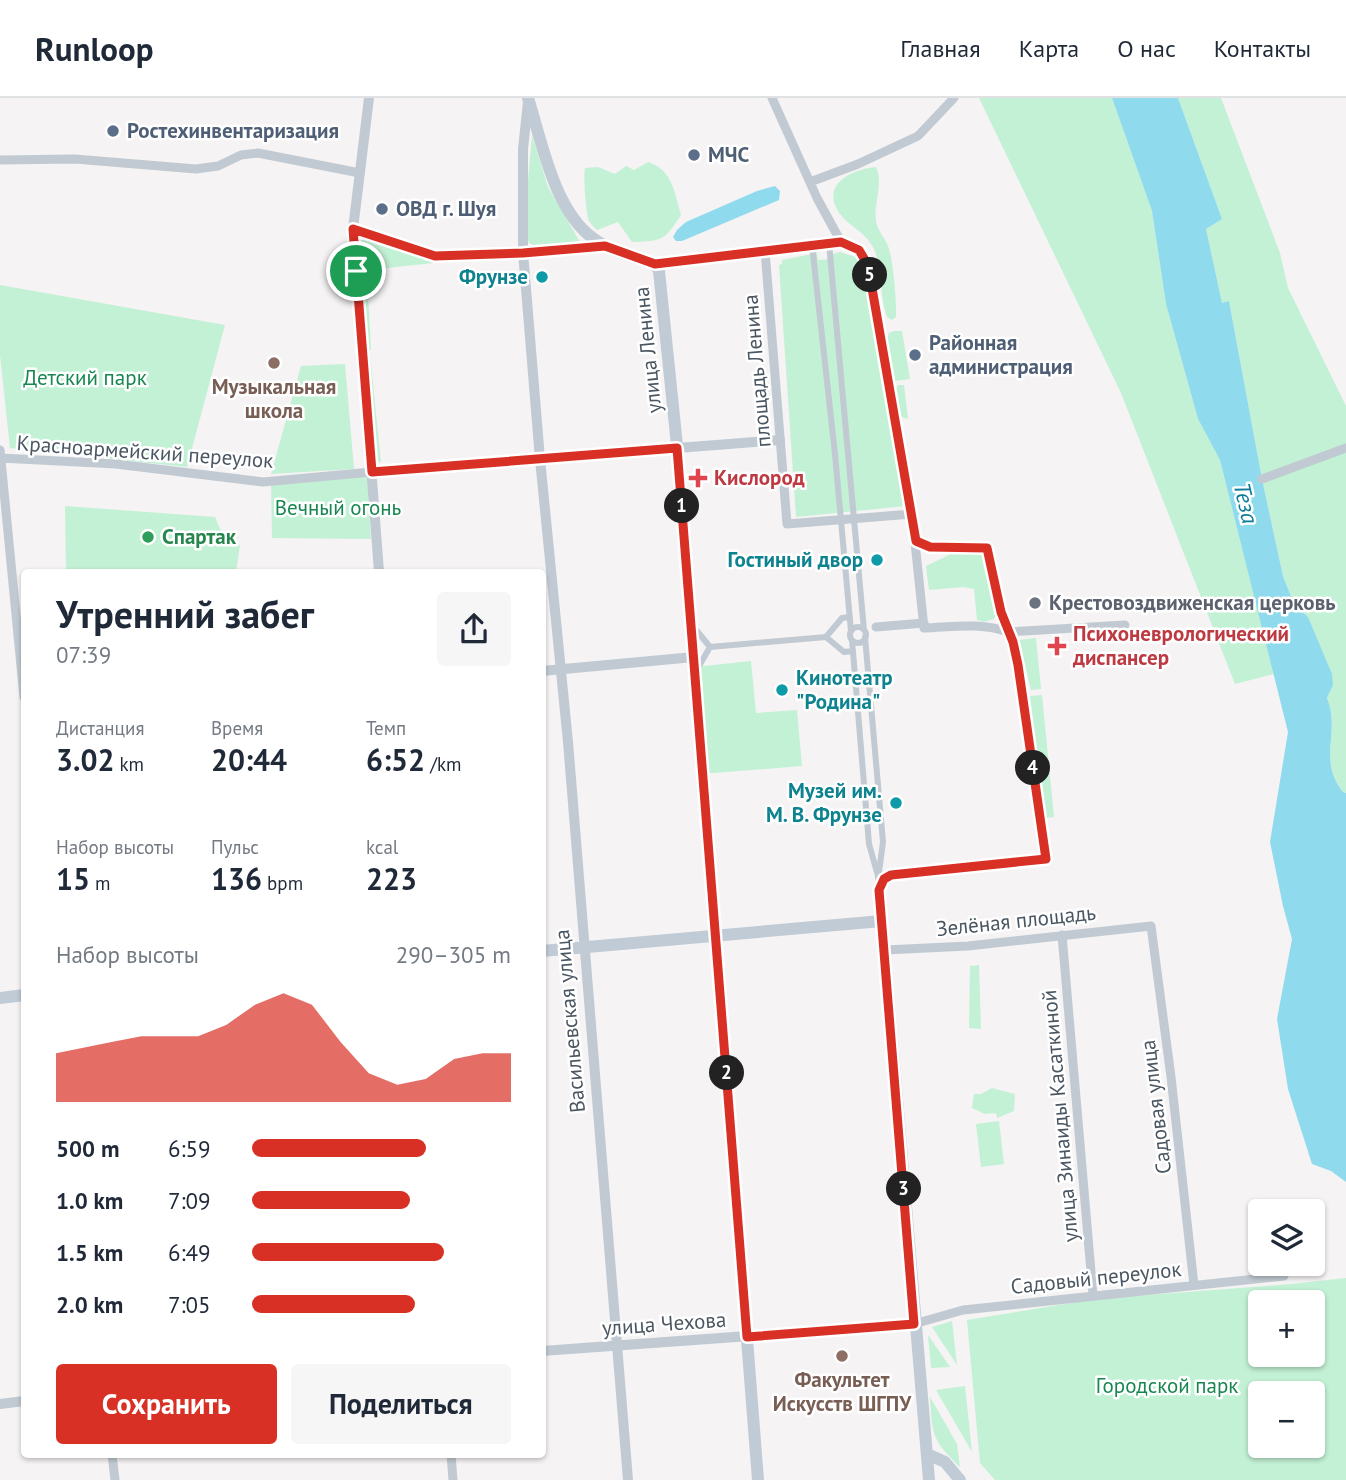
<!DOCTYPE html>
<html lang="ru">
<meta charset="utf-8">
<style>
:root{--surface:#fff;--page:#f6f6f7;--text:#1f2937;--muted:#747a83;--line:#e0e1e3;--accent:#d93025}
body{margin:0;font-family:"PT Sans",sans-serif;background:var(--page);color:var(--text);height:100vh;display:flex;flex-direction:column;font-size:26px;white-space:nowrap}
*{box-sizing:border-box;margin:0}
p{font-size:23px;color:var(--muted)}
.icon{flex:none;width:38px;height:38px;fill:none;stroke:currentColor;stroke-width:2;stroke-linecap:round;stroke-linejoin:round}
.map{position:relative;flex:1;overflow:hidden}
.drawer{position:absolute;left:21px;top:471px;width:525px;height:889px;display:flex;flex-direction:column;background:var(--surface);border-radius:7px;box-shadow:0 2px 5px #0004}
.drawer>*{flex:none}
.controls{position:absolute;left:1248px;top:1101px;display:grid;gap:14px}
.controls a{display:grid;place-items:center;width:77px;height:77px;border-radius:7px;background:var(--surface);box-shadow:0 2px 5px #0004;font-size:35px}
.pin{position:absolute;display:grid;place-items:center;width:60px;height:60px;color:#fff;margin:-30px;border:4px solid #fff;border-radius:50%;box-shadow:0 2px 7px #0007}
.km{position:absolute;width:35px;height:35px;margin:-18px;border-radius:50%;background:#222;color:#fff;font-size:19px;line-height:35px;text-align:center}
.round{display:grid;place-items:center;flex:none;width:74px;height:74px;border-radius:7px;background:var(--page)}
.headline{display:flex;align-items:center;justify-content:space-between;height:119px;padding:0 35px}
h1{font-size:38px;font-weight:700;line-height:52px}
.metrics{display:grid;grid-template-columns:repeat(3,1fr);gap:10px;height:119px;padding:7px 35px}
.metrics div{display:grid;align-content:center}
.metrics b{font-size:30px;font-weight:700}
.metrics small{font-size:19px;font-weight:400}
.metrics p{font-size:19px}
.chart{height:196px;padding:14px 35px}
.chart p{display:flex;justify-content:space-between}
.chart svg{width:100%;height:126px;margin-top:7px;fill:var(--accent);opacity:.7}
.primary-button{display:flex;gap:14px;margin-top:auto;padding:14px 35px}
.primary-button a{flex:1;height:80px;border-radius:7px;background:var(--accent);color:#fff;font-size:28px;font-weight:700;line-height:80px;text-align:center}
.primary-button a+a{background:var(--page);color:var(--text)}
ul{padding:0 35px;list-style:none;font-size:23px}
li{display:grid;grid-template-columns:112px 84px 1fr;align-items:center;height:52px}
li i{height:18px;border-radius:9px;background:var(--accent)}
header{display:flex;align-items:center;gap:42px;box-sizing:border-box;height:98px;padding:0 35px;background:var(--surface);border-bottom:2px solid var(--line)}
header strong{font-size:33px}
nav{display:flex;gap:38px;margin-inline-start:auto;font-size:24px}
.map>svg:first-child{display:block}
.green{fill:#c3f1d5;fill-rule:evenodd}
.water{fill:#90daee}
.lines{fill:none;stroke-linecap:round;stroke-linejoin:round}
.pedestrian{stroke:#c1cad2;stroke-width:6}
.minor{stroke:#c1cad2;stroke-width:9}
.tertiary{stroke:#c1cad2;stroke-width:10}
.secondary{stroke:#c1cbd6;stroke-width:12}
.route-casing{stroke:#fff;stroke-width:14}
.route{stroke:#d93025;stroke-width:9}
.service-dot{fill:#5c6f8a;stroke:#fff;stroke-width:2.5}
.culture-dot{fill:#0f9aa8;stroke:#fff;stroke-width:2.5}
.education-dot{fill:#8d6e63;stroke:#fff;stroke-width:2.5}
.health-dot{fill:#e0444e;stroke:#fff;stroke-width:2.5}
.leisure-dot{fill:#2e9e5b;stroke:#fff;stroke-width:2.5}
.worship-dot{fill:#6b7280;stroke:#fff;stroke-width:2.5}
.labels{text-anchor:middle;stroke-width:5;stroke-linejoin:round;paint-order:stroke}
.service-label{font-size:21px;font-weight:bold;fill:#4e5e75;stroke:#fff;text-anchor:start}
.culture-label{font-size:21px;font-weight:bold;fill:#0d838f;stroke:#fff;text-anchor:end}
.street-label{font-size:21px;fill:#4a5661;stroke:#fff}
.park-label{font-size:21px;fill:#17864f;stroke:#fff}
.education-label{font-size:21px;font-weight:bold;fill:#785e54;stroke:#fff}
.health-label{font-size:21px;font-weight:bold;fill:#be3a42;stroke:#fff;text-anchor:start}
.leisure-label{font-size:21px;font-weight:bold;fill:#27864d;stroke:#fff;text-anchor:start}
.worship-label{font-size:21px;font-weight:bold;fill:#5b616d;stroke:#fff;text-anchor:start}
.water-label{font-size:23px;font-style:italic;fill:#0c7c9b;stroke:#fff}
</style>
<header>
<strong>Runloop</strong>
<nav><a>Главная</a><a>Карта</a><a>О нас</a><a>Контакты</a></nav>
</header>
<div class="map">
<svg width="1346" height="1382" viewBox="0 0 1346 1382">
<rect width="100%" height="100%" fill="#f5f3f3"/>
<path class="green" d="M979,0H1112L1152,113L1166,206L1198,321L1220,362L1274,576L1235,586L1121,295Z
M1178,0H1221L1280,155L1288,190L1346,308V695L1343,694C1317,662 1341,634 1327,600L1333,587L1308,519L1294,506L1283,478L1262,381L1229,203L1222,205L1206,131L1222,121Z
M532,37L548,89L580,144L533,147L529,145L524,129Z
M648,64C673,72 674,94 681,117C664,143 663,143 632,144L618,124L597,132C594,129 591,126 589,123C586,116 583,77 585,70L598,69L615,76L626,68L634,72Z
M876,69C884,87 873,105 876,123C877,132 885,140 888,148C893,160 897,206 896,219L892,222L887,219C879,197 883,172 874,151C867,135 850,129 840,116C819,87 852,71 876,69Z
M363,140L423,159L433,165L360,173L359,141Z
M840,154L861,161L906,408L796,419L779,167L782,166V162L817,155L818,162L833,161V156Z
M367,176L371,252L365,253L360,177Z
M0,187L225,227L187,369L10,350L0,257Z
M894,233H902L910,281L895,283L891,279L886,243L889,235Z
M370,257L381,364L374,363L365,258Z
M345,266L354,371L271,376L301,268Z
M898,287H904L908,321L898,318L894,294Z
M367,376L371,441L272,440L271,385Z
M65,408L215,419L220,431L240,447L236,474H66Z
M978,455L989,460L997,515L994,521L983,524L977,522L974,491L963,489L929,492L926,468L951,456Z
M1036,540L1041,591L1031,592L1019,542Z
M751,563L756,615L797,612L802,668L701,676L695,569Z
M1042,597L1054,719L1045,720L1030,598Z
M979,867L981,931L969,930L970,868Z
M992,990L1015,996L1014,1013L997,1020L996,1015L985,1016L972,1010L974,996H981Z
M999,1023L1004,1066L981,1069L976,1026Z
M1346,1180V1382H995L980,1365L967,1222L1095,1201L1291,1186ZM1260,1204H1312V1256H1260ZM1260,1295H1312V1348H1260Z
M952,1223L957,1267L932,1229Z
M928,1237L950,1269L931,1270Z
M965,1288L972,1354L936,1292Z
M930,1299L957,1346L960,1369C932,1342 932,1337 930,1299Z"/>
<path class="water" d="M1112,0H1178L1222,121L1206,131L1222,205L1229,203L1262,381L1283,478L1294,506L1308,519L1332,576L1333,587L1327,600C1341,634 1317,662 1343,694L1346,695V1084L1331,1073L1312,1066L1288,991L1277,921L1292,841L1283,808L1270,744L1288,634L1220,362L1198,321L1166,206L1152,113Z
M775,88L780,93L779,102L682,143H676L673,139L677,132L686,124L757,93Z"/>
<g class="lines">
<path class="pedestrian" d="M829,145L864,532
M812,147L835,356L851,533
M850 537a8 8 0 1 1 16 0a8 8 0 1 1-16 0Z
M697,533L710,549L826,539L842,520L850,519
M826,539L844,554L853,553
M865,539L883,744L879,774
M852,542L869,746L878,778L879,790
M699,568L710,549"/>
<path class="minor" d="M772,0L817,100L841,144
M0,62L75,61L196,71L218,68L241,57L258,55L360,75
M810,84L858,66L918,38L954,0
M353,131L435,157L523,154L605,148
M841,144L859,152L868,167L912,416L787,426L765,153Z
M655,166L765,153
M0,352L24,599
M0,360L116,366L263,384L372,374
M1262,381L1346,350
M912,416L924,530C953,529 981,524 1008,534L1125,527
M876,529L924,525
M882,823C881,807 874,787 891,777L1046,761L1018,567L1013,544L1001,514L987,450L930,449L916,443
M1062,837L1093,1197
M885,852L968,848L1151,828L1171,979L1194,1187
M914,1226L963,1212L1284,1178
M112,1356L115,1382
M451,1356L453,1382"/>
<path class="tertiary" d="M369,0L353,131L379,474
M528,4L523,51V154L540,361L568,644L628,1382
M372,374L780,342
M542,573L694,559
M542,1253L914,1226
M0,1306L24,1303"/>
<path class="secondary" d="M528,0C542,44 554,113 594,141C612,154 634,159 655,166L659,173L678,357L758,1382
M542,853L882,823L929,1382
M0,900L24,897
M927,1356L945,1364L960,1382"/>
</g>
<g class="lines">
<g class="route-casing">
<path id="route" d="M353,131L435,158L523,155L605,148L655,166L841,144L859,152L868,167L916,443L930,449L987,450L1001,514L1013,544L1018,567L1046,761L891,777L884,781L879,792L914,1226L747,1239L677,350L372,374Z"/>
</g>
<use href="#route" class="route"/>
</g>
<g class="service-dot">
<circle cx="113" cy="33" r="7"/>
<circle cx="694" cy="57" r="7"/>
<circle cx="382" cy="111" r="7"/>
<circle cx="915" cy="257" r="7"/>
</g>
<g class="culture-dot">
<circle cx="542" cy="179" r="7"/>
<circle cx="877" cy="462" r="7"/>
<circle cx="782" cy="592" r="7"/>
<circle cx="896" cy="705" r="7"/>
</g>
<g class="education-dot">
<circle cx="274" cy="265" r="7"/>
<circle cx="842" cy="1258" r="7"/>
</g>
<g class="health-dot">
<path d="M694.5 369.5h7v7h7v7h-7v7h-7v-7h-7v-7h7z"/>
<path d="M1053.5 537.5h7v7h7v7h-7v7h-7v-7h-7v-7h7z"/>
</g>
<circle class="leisure-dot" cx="148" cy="439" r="7"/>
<circle class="worship-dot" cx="1035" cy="505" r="7"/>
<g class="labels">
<g class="service-label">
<text x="127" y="40">Ростехинвентаризация</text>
<text x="708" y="64">МЧС</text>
<text x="396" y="118">ОВД г. Шуя</text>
<text x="929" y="252">Районная<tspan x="929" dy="24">администрация</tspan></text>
</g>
<g class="culture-label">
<text x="528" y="186">Фрунзе</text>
<text x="863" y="469">Гостиный двор</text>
<text x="796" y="587" text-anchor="start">Кинотеатр<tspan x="796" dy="24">"Родина"</tspan></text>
<text x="882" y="700">Музей им.<tspan x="882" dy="24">М. В. Фрунзе</tspan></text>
</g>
<g class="street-label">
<text transform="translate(648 252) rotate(-96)" y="7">улица Ленина</text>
<text transform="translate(757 273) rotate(-95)" y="7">площадь Ленина</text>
<text transform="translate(145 354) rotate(4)" y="7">Красноармейский переулок</text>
<text transform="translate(1016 823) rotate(-6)" y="7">Зелёная площадь</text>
<text transform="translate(570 923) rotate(-95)" y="7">Васильевская улица</text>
<text transform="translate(1156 1009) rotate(-97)" y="7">Садовая улица</text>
<text transform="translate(1060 1018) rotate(-95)" y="7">улица Зинаиды Касаткиной</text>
<text transform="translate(1096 1180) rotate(-6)" y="7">Садовый переулок</text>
<text transform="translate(664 1226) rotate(-4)" y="7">улица Чехова</text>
</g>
<g class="park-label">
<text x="85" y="287">Детский парк</text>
<text x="338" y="417">Вечный огонь</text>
<text x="1167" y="1295">Городской парк</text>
</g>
<g class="education-label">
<text x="274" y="296">Музыкальная<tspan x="274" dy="24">школа</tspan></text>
<text x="842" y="1289">Факультет<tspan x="842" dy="24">Искусств ШГПУ</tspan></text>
</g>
<g class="health-label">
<text x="714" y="387">Кислород</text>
<text x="1073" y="543">Психоневрологический<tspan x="1073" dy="24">диспансер</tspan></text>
</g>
<g class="leisure-label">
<text x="162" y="446">Спартак</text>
</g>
<g class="worship-label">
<text x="1049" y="512">Крестовоздвиженская церковь</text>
</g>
<g class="water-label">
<text transform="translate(1246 405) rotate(77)" y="8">Теза</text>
</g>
</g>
</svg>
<div class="controls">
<a><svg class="icon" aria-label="layers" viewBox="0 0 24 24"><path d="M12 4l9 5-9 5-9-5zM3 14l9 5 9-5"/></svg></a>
<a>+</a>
<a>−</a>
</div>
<div class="pin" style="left:356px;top:173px;background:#1e9e55"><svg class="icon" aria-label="arrive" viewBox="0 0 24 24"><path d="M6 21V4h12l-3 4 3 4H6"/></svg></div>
<b class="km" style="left:682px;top:408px">1</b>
<b class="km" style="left:727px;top:975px">2</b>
<b class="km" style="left:904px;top:1091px">3</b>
<b class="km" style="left:1033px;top:670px">4</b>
<b class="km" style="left:870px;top:177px">5</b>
<section class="drawer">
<div class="headline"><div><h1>Утренний забег</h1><p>07:39</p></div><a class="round"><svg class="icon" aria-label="share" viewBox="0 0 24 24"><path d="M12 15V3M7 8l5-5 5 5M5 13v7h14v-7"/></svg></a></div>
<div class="metrics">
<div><p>Дистанция</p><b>3.02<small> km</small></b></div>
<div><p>Время</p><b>20:44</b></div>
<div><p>Темп</p><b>6:52<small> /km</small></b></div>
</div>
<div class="metrics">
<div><p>Набор высоты</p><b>15<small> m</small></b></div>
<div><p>Пульс</p><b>136<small> bpm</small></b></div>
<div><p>kcal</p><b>223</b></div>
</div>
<div class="chart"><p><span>Набор высоты</span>290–305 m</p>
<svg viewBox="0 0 160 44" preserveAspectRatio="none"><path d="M0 44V27L10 25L20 23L30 21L40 21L50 21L60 17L70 10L80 6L90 10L100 23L110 34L120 38L130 36L140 29L150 27L160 27V44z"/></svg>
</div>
<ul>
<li><b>500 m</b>6:59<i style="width:67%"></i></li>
<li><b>1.0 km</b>7:09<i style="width:61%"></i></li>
<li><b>1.5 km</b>6:49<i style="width:74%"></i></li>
<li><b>2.0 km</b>7:05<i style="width:63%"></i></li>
</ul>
<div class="primary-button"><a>Сохранить</a><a>Поделиться</a></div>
</section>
</div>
